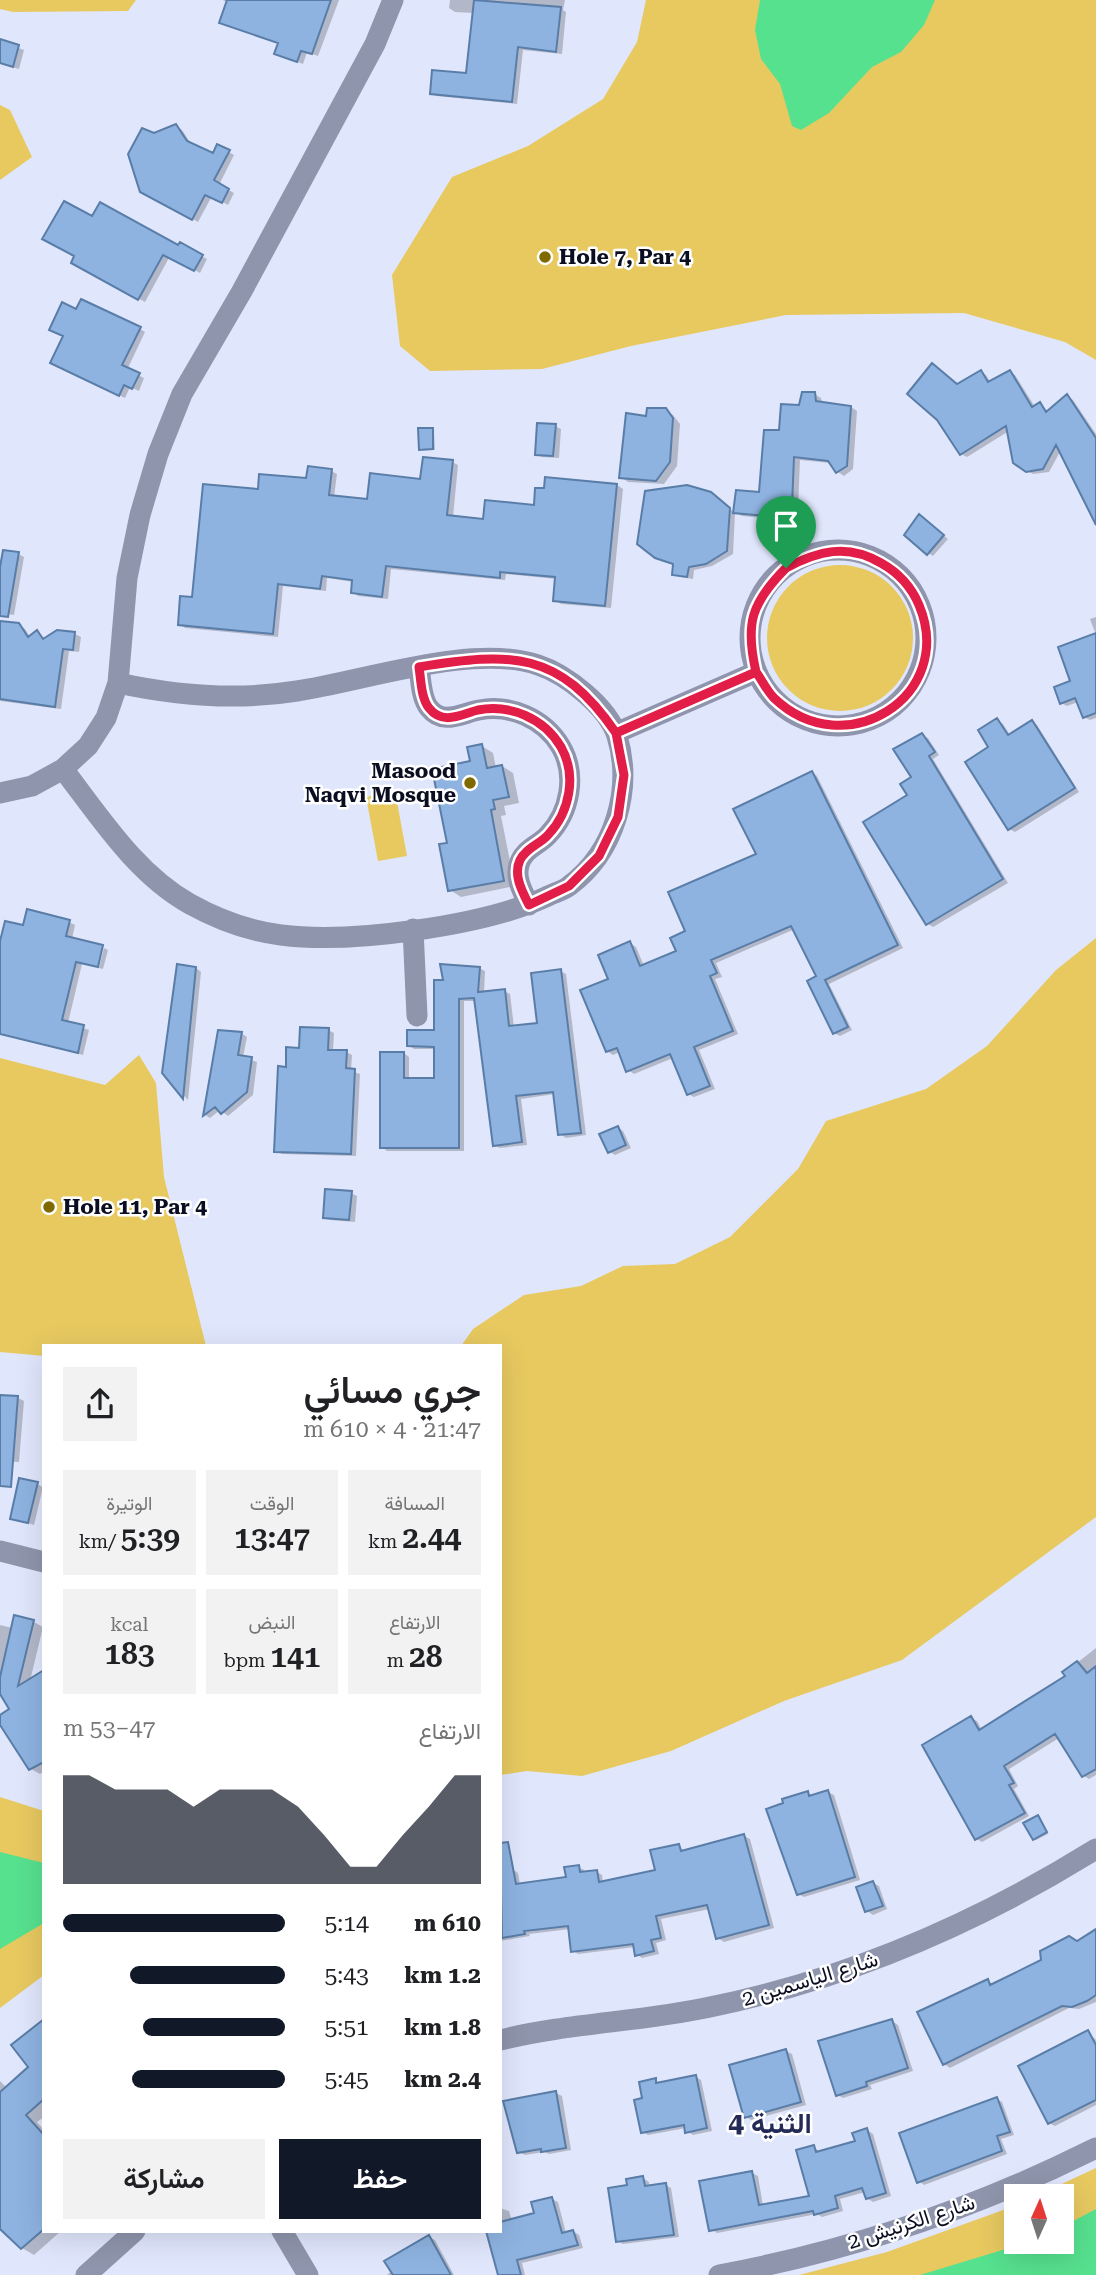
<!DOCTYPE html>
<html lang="ar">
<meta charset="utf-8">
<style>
:root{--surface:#fff;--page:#f2f2f2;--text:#202124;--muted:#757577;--accent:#111827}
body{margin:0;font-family:"Roboto Serif",Vazirmatn,serif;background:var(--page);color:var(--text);direction:rtl;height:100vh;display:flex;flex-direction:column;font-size:26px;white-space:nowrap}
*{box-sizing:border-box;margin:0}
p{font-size:23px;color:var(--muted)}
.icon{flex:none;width:38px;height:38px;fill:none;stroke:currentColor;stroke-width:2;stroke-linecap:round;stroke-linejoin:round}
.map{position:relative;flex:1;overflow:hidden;direction:ltr}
.drawer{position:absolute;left:42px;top:1344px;width:460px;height:889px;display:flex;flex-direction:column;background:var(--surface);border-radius:0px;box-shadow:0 7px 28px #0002;direction:rtl}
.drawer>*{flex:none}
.needle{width:46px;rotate:3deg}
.tools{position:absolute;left:1004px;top:2184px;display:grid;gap:14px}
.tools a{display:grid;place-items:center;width:70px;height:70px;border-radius:0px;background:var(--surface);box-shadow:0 7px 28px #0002;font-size:35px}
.pin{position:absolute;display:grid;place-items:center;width:60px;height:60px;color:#fff;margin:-72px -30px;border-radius:50% 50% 50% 0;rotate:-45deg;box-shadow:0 0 7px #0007}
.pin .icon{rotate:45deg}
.round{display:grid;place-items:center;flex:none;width:74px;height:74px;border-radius:0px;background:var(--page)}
.headline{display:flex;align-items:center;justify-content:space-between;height:119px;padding:0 21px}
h1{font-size:38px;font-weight:600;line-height:52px}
.figures{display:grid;grid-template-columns:repeat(3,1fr);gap:10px;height:119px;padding:7px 21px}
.figures div{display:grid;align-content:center;border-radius:0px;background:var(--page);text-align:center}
.figures b{font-size:30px;font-weight:600}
.figures small{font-size:19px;font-weight:400}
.figures p{font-size:19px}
.chart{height:196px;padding:14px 21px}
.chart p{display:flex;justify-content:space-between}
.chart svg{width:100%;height:126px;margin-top:7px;fill:var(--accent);opacity:.7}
.cta{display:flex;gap:14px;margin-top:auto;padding:14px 21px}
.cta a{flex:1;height:80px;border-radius:0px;background:var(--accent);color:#fff;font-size:28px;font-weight:600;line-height:80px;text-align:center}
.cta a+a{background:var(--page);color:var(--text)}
ul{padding:0 21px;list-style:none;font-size:23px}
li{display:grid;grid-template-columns:112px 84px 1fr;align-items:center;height:52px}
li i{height:18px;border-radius:9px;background:var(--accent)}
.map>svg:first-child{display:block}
.green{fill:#e7c960}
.water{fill:#56e18e}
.shadow{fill:#0003}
.building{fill:#8eb3e0;stroke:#597da7;stroke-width:2}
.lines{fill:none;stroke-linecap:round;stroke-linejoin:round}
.minor{stroke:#8f95ac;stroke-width:21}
.route-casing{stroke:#fff;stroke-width:14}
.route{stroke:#e11d48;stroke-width:9}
.poi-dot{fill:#806901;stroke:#fff;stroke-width:2.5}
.labels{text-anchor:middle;stroke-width:5;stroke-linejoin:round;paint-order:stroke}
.poi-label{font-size:21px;font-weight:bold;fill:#0b0e21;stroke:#fff;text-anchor:start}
.street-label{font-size:21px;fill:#0b0e21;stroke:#fff}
.district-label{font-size:28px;font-weight:bold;fill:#242b56;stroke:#fff}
</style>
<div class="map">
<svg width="1096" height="2275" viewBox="0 0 1096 2275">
<rect width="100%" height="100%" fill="#e0e6fc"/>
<path class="green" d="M0,0H136L128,11L13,12L0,9Z
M646,0H1096V360L1065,342L964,313L786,315L631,346L542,369L430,371L400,346L392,275L452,177L528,146L603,99L637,42Z
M0,105L10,110L32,157L0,180Z
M767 638a73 73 0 1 1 146 0a73 73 0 1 1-146 0Z
M395,791L407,856L378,861L366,797Z
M1096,938V1517L902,1660L784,1701L671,1751L582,1776L527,1771L501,1775L500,1346H461L473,1329L524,1295L581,1286L623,1266L675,1264L730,1237L798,1169L826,1121L926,1089L987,1046L1056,970Z
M139,1055L156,1083L164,1177L206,1346H44V1356L0,1352V1058L105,1085Z
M0,1797L44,1811V1975L0,2008Z
M1096,2168V2275H799L887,2252L1017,2205V2242H1062V2196H1036Z"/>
<path class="water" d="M760,0H935L924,25L901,52L872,67L829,113L801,130L792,126L780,84L761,59L755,30Z
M0,1852L44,1863V1923L0,1949Z
M1096,2209V2275H920L1029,2242H1062V2227Z"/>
<path class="shadow" d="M223,0H339L318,56L307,52L303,64L276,54L280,43Z
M450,0H565L563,10L566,12L562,54L523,50L517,104L437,96L431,93L468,75L474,13L455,12L449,8Z
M0,41L24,50L19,69L0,64Z
M176,126L182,130L192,145L214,155L218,146L234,155L219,185L234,193L228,205L212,196L198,222L142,191L154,135Z
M93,219L179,247L181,245L207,259L200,273L170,256L145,302L73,262Z
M140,329L145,332L127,370L144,378L139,391L130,387L125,398L58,366Z
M981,372L986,375L991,383L1010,372L1015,375L1035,407L1040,404L1049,412L1067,396L1073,400L1096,434V518L1061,450L1049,472L1033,474L1027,471L1009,431L967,457L961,454L958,385Z
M814,394L821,398L822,404L851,407L857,411L853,469L844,476L838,472L831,463L800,460L798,509L785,520L742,516L735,512L760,494L780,432L800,406Z
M665,410L673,415L680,424L677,466L664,484L628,482L621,477L648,418Z
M555,426L561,429L559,458L542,457L537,454Z
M432,429L434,431L435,450H423L420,449Z
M452,462L458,465L453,517L485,520L617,485L623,489L611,608L561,604L555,600L557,579L506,574L505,580L391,569L388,599L358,596L353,592L354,582L327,578L326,591L283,586L278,637L185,628L180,624L259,491L308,480L331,471L337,474L334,497L368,501L422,481Z
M717,498L735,513L733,554L712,566L694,570L693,579L679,577L674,574L675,565L656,557Z
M925,520L948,539L933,556L928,553Z
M18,554L24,557L14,615L0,613V578Z
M1096,617V718L1090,720L1084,717L1078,702L1067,706L1061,703L1096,635L1090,619Z
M0,622L19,625L25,629L30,637L38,632L45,639L57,631L75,634L81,637L79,652L69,651L61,709L0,701Z
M997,720L1003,724L1010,735L1032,722L1037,725L1079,792L1015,832L1009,829L991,748Z
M922,735L928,738L939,755L933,759L1008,883L933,927L928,924L866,822L909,796Z
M482,746L493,753L496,768L502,766L513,773L519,803L504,806L506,815L501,816L515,886L461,897L450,890V844L472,762Z
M812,772L817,776L903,948L829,984L852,1030L840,1036L834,1033L818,977L795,929L716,963L722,977L715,979L738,1034L699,1050L715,1089L694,1097L688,1094L673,1058L634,1074L628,1070L620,1052L613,1055L607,1051L610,980L630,943L636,947L644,966L678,952L688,932L758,855Z
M69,922L75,925L72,939L101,947L96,967L82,964L68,1023L89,1030L83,1055L0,1034V948Z
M104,948L108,950L103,969L99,968Z
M196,968L201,972L188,1100L163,1073Z
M479,968L485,971L484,993L504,991L510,994L514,1027L539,1024L560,971L566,974L586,1135L566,1138L560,1134L555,1094L521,1099L527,1145L500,1148L494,1145L476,1001H464V1151H387L382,1147L404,1053L409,1057V1080H436V1049H414L408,1045L436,1032L445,982Z
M328,1030L334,1033L333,1051L346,1052L352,1055L351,1071L360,1074L356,1156L282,1154L276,1151L287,1068L301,1050Z
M219,1032L241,1033L247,1037L243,1057L257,1062L253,1095L228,1116L220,1110L210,1118L205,1115Z
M618,1128L623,1131L631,1148L615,1155L610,1152Z
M351,1193L357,1196L355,1222L330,1220L324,1217Z
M0,1397L18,1398L24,1401L19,1462L0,1461Z
M37,1484L43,1487L34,1525L12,1518Z
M34,1622L43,1627L30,1681L44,1672V1772L40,1774L31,1769L0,1722V1717L12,1710L0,1691V1625L13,1628Z
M1096,1648V1775L1089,1779L1084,1776L1059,1738L1009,1769L1018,1786L1014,1789L1029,1816L982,1842L977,1839L971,1718L977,1721L982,1730L1067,1677L1064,1673Z
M828,1792L834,1795L860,1880L804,1897L798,1894L808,1793L814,1797Z
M1040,1818L1048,1834L1036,1840L1034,1839Z
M744,1836L750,1839L774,1928L724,1942L718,1938L710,1909L661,1919L666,1940L656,1943L659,1954L642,1958L637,1954L635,1947L578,1954L573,1951L570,1929L529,1934L530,1936L500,1941V1871L512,1869L518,1873L520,1885L568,1879L578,1867L584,1870L585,1873L597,1872L602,1875L603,1883L657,1871L679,1846L685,1852Z
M873,1883L879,1886L887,1909L873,1915L867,1911Z
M1096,1931V2002L1079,2009L1069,2008L950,2068L944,2064L987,1981L994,1984L1077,1943Z
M44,2021V2117L37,2122L44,2130V2231H61L34,2255L22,2248L0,2226V2081L7,2088L30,2067Z
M892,2021L898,2025L913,2071L870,2085L872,2089L843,2098L838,2095Z
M1088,2032L1096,2040V2105L1055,2126L1049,2123Z
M786,2051L792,2054L806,2105L751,2120L745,2116Z
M696,2077L701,2080L712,2131L693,2135L687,2131L686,2128L648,2135L643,2132L644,2100L655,2080L661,2084Z
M556,2093L562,2096L571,2150L549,2154L544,2152L525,2155L519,2152Z
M997,2099L1002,2102L1014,2135L1001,2139L1007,2154L924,2185L919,2181Z
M867,2130L873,2134L891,2196L873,2202L867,2198L865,2192L840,2199L843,2211L822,2217L817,2214L717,2233L711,2229L752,2173L758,2176L763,2206L811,2197L814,2147L821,2153L857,2142Z
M643,2178L649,2182V2187L666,2185L671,2188L679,2237L623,2244L618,2241L629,2186Z
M552,2199L558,2202L566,2233L573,2231L579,2235L583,2248L522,2263L525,2275H499L500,2208L509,2211L512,2221L536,2214Z
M429,2237L435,2240L454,2275H387Z"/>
<path class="building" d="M227,0H331L312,54L301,51L297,62L274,54L278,43L219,23Z
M474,0L561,7L556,52L518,47L512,102L430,94L432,70L466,73Z
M0,39L19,45L13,67L0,63Z
M176,124L187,141L213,153L217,144L230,150L214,180L229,189L222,203L205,195L192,220L140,192L128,154L142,128L154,133Z
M64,201L92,216L100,202L178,245L180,242L203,255L194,271L163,255L138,300L71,263L74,256L42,239Z
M81,299L141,327L122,365L140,373L132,389L124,385L119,396L50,363L63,336L49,330L62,302L76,309Z
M932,363L957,384L981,370L988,382L1010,370L1032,407L1040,402L1046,412L1067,394L1096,438V525L1056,445L1043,469L1026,472L1013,463L1006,426L960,455L937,420L907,394Z
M802,392H815L816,401L851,406L847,466L836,473L828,461L794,457L792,506L778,517L733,513L736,490L759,492L764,430H779L781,404L799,405Z
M647,408H666L673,418L670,462L656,481L619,478L626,413L646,416Z
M537,423L556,424L553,456L535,455Z
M418,428H433V449L419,450Z
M423,457L453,460L447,515L483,519L485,500L534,505L535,488H544L545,477L617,484L605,606L553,601L555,577L500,572V578L386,566L382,597L351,593L352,580L322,576L320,589L278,584L273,634L178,625L180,596L192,597L203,484L258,489L259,474L306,478L308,466L332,469L329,495L367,499L370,473L420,479Z
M687,485L711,492L730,508L727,551L706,564L689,567L687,577L672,575L673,564L655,558L637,544L645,491Z
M919,514L944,535L927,555L904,535Z
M3,550L19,552L8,617L0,616V567Z
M0,621L19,623L28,637L37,630L43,639L57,630L75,632L73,650L63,649L55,707L0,699Z
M1096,633V713L1083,718L1075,698L1060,704L1054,687L1070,681L1058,647Z
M997,718L1008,735L1032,720L1075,788L1008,830L965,762L988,747L978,730Z
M922,733L935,752L929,756L1003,879L926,925L863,822L907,795L900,784L911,777L893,749Z
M482,744L487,768L502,765L509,797L493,800L495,809L491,810L504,881L448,891L439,844L447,843L432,769L470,761L467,747Z
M812,771L898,945L825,980L848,1027L833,1034L807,981L816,976L791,926L711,960L717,973L710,976L733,1031L694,1047L710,1086L687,1095L670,1054L626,1072L617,1048L606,1052L580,990L608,979L598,955L630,941L640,966L676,951L670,938L685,931L668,892L756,854L733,809Z
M27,909L70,920L66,936L103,945L98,967L76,962L62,1020L84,1025L78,1053L0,1034V941L5,921L23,925Z
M177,964L196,967L183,1099L162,1073Z
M440,964L480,967L478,992L505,989L509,1026L537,1023L531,973L561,969L581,1133L558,1135L553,1092L516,1096L522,1142L493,1146L474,998L459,999V1148H380V1052H404V1078H434V1047L407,1046V1030H434V980H443Z
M300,1027L329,1028L328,1050H347L346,1068L355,1069L351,1154L274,1152L278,1066L286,1067V1047L299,1048Z
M218,1030L242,1032L238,1055L252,1057L247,1092L221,1114L215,1107L203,1116Z
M618,1126L626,1145L608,1153L599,1134Z
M325,1189L352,1191L349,1220L323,1218Z
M0,1395L18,1396L11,1487L0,1486Z
M19,1478L38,1482L28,1523L10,1519Z
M14,1615L34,1620L18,1686L44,1670V1762L29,1770L0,1725V1715L9,1709L0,1694V1677Z
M1077,1661L1087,1673L1096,1666V1769L1082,1777L1055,1734L1004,1766L1014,1783L1009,1785L1025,1813L975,1840L922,1745L971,1716L979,1730L1065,1676L1062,1672Z
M828,1790L855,1877L797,1895L766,1809L783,1803L782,1799L808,1791L809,1796Z
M1038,1815L1047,1832L1033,1840L1023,1823Z
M744,1834L769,1925L716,1939L707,1905L656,1916L661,1938L651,1940L654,1951L635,1956L633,1944L571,1952L568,1926L524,1931L525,1934L502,1938L500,1843L508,1842L516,1884L566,1877L564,1867L579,1865L580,1872L597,1870L599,1882L655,1870L650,1850L679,1844L681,1851Z
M873,1881L883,1906L865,1912L856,1887Z
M1096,1929V1995L1087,2001L1072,2007L1062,2006L943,2065L917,2012L988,1979L990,1985L1041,1960L1040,1951L1069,1936L1077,1941Z
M44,2019V2099L26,2115L44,2135V2229L21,2249L0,2229V2092L28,2067L11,2045Z
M892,2019L908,2068L866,2082L867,2086L836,2096L818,2041Z
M1088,2030L1096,2045V2100L1048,2124L1018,2066Z
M786,2049L801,2102L744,2118L729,2065Z
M696,2075L707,2128L685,2133L684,2125L641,2133L634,2100L642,2098L639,2082L656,2078V2083Z
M556,2091L566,2148L541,2152V2149L517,2153L503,2101Z
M997,2097L1010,2132L997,2136L1002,2151L917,2183L899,2133Z
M867,2128L886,2193L866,2199L862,2188L835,2196L838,2208L814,2215L813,2211L709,2231L699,2181L752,2171L759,2205L809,2196L796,2150L814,2145L816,2152L855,2141L852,2133Z
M643,2176L645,2186L666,2183L674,2235L616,2242L608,2188L627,2185L626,2179Z
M552,2197L562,2233L573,2230L578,2245L517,2260L521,2275H498L486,2231H500V2222L534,2213L531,2202Z
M429,2235L451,2275H393L384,2261Z"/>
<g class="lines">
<path class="minor" d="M750 638a88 88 0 1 1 176 0a88 88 0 1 1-176 0Z
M419,667C421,680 421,698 429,708C443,726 462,713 479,710C510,704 544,718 561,747C577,775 570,812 548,835C538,846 523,849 519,865C515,879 523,892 529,905
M616,733L756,672
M63,769C100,817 136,874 190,904C217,919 249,931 281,935C351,944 482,926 546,897C553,893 563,891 569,886C615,852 633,789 617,736C608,707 566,674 538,665C473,643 364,681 297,691C236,701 178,696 118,683
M0,793L32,786L63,769L88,746L106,718L118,683L127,578L140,515L158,454L182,394L242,291L375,44L393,0
M413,929L417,1016
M0,1551L44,1562
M500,2040C569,2023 641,2022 710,2007C848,1979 977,1923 1096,1849
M282,2231L308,2275
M86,2275L135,2231
M719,2275C849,2251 978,2207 1096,2148"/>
</g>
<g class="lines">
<g class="route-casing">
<path id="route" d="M786,568C751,603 745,624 756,672L616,733L624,775L618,817L599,856L569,886L529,905C522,891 513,875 520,860C526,848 540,844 548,835C570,812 577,775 561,747C544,718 510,704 478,710C462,714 443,726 429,708C421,698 421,680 419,667C511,652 559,650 616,733L756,672C762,680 767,691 774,698C845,766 957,696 919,605C911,586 899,573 881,563C847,543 818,551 786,568"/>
</g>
<use href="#route" class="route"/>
</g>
<g class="poi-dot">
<circle cx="545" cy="257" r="7"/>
<circle cx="470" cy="783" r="7"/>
<circle cx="49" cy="1207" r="7"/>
</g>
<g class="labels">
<g class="poi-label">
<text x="559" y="264">Hole 7, Par 4</text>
<text x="456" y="778" text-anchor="end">Masood<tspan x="456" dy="24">Naqvi Mosque</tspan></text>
<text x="63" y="1214">Hole 11, Par 4</text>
</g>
<g class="street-label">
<text transform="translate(810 1979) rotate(-17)" y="7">شارع الياسمين 2</text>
<text transform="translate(911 2222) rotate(-18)" y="7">شارع الكرنيش 2</text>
</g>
<g class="district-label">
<text x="770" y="2133">الثنية 4</text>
</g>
</g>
</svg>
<div class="tools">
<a><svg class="needle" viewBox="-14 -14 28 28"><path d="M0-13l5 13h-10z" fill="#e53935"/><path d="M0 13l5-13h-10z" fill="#757577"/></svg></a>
</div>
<div class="pin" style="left:786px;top:568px;background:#1e9e55"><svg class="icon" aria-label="arrive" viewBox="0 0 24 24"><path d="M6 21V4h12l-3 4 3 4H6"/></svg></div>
<section class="drawer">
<div class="headline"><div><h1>جري مسائي</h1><p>21:47 · 4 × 610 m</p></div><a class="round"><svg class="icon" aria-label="share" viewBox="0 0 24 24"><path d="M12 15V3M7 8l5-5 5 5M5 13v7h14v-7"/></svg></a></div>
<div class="figures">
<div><p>المسافة</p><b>2.44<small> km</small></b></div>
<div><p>الوقت</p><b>13:47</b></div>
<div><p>الوتيرة</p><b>5:39<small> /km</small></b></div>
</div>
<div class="figures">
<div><p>الارتفاع</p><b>28<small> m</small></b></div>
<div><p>النبض</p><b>141<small> bpm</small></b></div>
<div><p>kcal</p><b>183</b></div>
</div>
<div class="chart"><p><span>الارتفاع</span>47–53 m</p>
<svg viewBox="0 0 160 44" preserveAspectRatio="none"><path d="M0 44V6L10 6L20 11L30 11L40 11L50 17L60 11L70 11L80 11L90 17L100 27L110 38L120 38L130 27L140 17L150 6L160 6V44z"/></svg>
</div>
<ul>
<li><b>610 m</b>5:14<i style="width:100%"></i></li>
<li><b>1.2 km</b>5:43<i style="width:70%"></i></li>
<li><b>1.8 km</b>5:51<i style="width:64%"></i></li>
<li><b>2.4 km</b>5:45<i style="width:69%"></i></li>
</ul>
<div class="cta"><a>حفظ</a><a>مشاركة</a></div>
</section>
</div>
